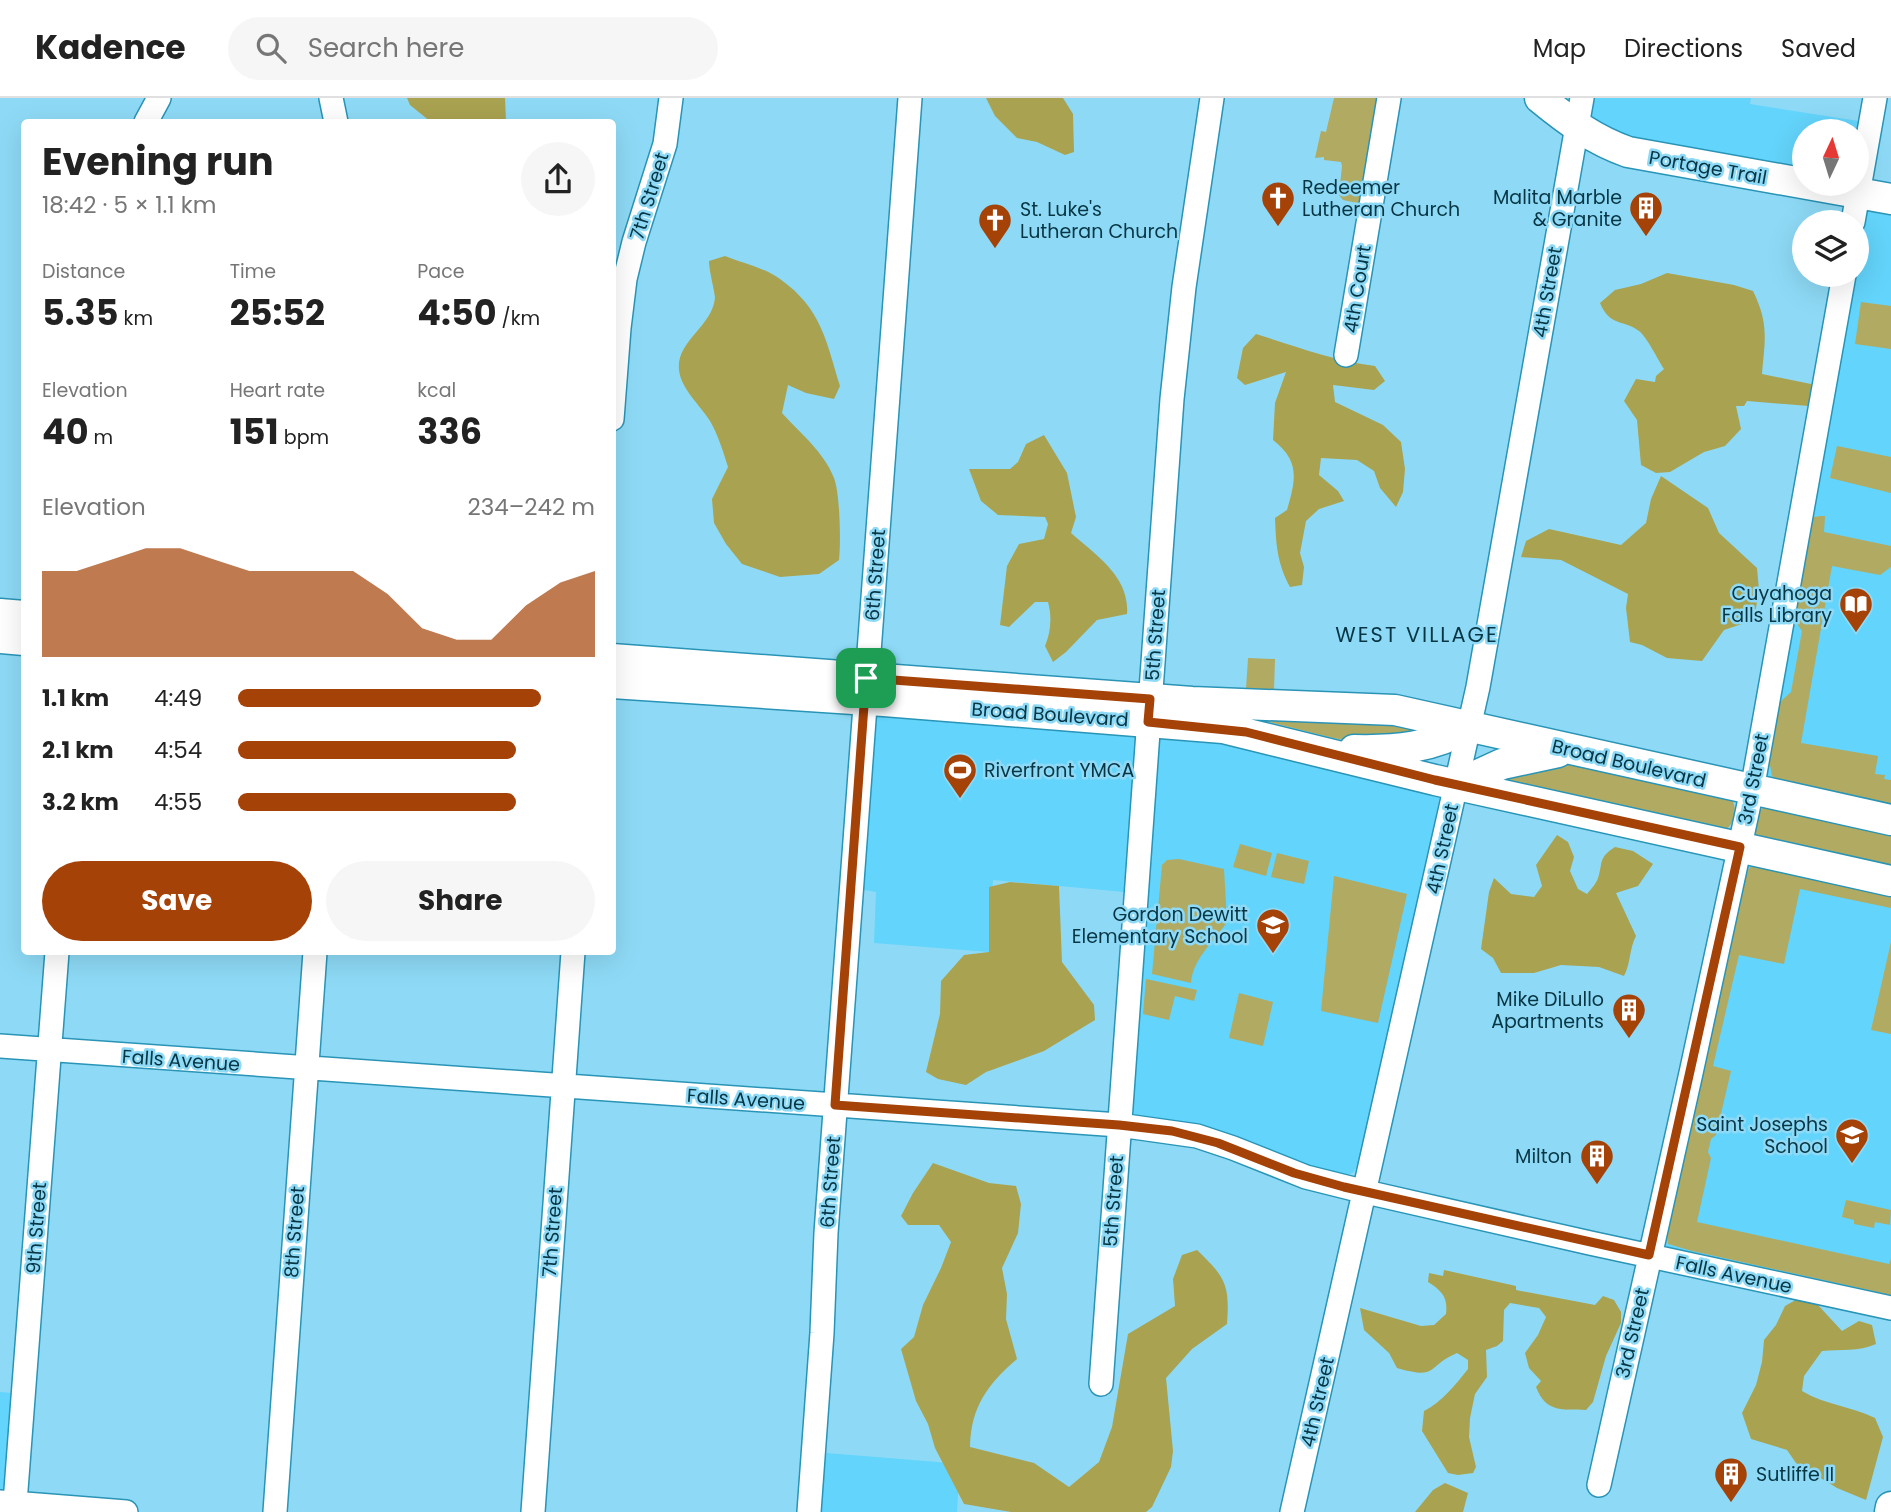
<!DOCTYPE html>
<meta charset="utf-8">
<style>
:root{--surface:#fff;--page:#f6f6f6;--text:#222;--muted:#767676;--line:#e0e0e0;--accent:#a54207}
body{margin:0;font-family:Poppins,sans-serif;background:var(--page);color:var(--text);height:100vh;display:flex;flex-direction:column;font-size:26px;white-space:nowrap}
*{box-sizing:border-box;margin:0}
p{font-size:23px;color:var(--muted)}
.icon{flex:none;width:38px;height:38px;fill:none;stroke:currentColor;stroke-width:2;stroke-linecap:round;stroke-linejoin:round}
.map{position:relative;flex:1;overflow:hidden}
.details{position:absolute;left:21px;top:21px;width:595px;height:836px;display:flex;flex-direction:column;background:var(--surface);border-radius:7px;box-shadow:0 7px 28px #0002}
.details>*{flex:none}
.needle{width:46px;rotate:4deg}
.controls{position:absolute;left:1792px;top:21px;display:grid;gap:14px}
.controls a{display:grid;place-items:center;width:77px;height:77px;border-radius:50%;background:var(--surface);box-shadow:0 7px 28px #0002;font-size:35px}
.pin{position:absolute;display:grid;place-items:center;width:60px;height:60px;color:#fff;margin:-30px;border-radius:14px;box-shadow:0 4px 10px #0006}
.round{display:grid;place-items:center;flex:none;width:74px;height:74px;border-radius:37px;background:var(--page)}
.overview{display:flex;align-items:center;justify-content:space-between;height:119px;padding:0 21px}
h1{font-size:38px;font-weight:700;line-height:52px}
.metrics{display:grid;grid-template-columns:repeat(3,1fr);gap:10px;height:119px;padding:7px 21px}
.metrics div{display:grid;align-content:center}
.metrics b{font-size:35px;font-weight:700}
.metrics small{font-size:19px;font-weight:400}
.metrics p{font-size:19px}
.chart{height:196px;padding:14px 21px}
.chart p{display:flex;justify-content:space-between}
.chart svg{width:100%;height:126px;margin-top:7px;fill:var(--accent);opacity:.7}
.action{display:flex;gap:14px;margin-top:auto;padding:14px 21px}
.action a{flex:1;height:80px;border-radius:42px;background:var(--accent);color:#fff;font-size:28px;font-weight:700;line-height:80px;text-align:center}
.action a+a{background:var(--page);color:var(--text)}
ul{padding:0 21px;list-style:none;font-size:23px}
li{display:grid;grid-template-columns:112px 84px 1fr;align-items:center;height:52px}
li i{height:18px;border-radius:9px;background:var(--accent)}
header{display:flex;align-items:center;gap:42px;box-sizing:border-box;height:98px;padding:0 35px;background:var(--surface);border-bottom:2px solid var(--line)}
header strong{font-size:33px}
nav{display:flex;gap:38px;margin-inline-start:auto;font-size:24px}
.search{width:490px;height:63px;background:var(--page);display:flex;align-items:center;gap:18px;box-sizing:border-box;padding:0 24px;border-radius:38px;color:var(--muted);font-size:26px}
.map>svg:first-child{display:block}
.built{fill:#63d4fb;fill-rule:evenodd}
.green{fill:#b1aa62}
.forest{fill:#a9a250}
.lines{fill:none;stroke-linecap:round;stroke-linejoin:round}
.minor-casing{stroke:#2994b6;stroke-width:26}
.major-casing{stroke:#2994b6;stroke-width:33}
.minor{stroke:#fff;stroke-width:23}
.major{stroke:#fff;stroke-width:30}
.route-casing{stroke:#fff;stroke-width:14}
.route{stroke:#a54207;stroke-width:9}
.labels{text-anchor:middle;stroke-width:5;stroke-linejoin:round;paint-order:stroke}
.street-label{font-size:19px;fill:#073543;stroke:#8edaf6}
.poi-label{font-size:19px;fill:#073543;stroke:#8edaf6;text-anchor:end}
.neighbourhood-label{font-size:21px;letter-spacing:2px;fill:#073543;stroke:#8edaf6}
</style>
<header>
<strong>Kadence</strong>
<div class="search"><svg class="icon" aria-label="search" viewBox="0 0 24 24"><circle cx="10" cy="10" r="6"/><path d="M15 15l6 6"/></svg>Search here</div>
<nav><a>Map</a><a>Directions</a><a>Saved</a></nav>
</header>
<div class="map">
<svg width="1891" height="1414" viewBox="0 0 1891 1414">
<rect width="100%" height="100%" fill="#8edaf6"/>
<path class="built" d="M1582,0H1751L1750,6L1871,25L1858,96L1628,54L1602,44L1578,31ZM1804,33H1857V86H1804Z
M1864,102L1891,107V718L1758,685L1851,177H1857V143Z
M865,602L1148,624L1135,795L993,782L989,854L874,845L876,794L852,790Z
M1178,633L1440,696L1430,750L1358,1066L1354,1074L1346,1078L1310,1069L1205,1029L1135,1017L1129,1013L1156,647L1159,639Z
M1740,749L1891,783V1210L1649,1157Z
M0,1294L23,1296L14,1403L0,1402Z
M814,1354L950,1365L959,1378L957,1414H809Z"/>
<path class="green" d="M1334,0H1380L1362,106L1343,102L1339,97L1342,68L1341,64L1324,62V59L1315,60L1321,33L1326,34Z
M1861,204L1891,208V251L1855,246Z
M1837,348L1891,359V395L1830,380Z
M1821,418H1825L1824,434L1891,448V469L1880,477L1832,468L1801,645L1878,658L1875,676L1885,677L1884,681L1891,682V713L1780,687L1772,678L1769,662L1780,604L1791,594L1802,533L1793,520L1813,419Z
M1248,560L1275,561L1274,593L1246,591Z
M1277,616L1440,631L1367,646L1333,640L1265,623L1190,618Z
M1556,660L1730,698C1738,710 1736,722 1726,732L1491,684Z
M1764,709L1891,732V774L1757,739C1752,729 1754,716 1764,709Z
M1240,746L1272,755L1266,778L1233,769Z
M1277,755L1309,763L1304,786L1271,779Z
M1179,761L1224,771L1227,824C1214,844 1193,860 1191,885L1152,876L1162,767L1167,762Z
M1756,766L1891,792V810L1800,791L1784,866L1739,857L1713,968L1731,973L1716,1037L1711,1041L1708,1054L1711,1060L1697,1124L1889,1166L1891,1161V1197L1692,1153L1668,1146L1666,1129L1745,781L1749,770Z
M1334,778L1407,796L1378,925L1321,913Z
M1891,844V936L1871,932Z
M1146,881L1197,892L1194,903L1175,898L1169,922L1143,916Z
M1239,895L1273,904L1263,948L1229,940Z
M1846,1102L1891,1112L1890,1127L1875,1124L1874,1130L1854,1126V1122L1842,1119Z"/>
<path class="forest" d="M407,0H505L506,24H431L410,7Z
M986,0H1063L1073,16L1074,54L1065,57L1037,44L1017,40L995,18Z
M725,158C742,165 765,170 780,181C822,211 826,243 840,288L834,301L806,295L788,287L782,315C800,335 824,354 834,380C840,396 841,444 839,462L819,476L780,479L742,466L726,446L714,425L712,401L728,369C723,353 718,337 710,323C700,307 681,291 679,272C676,243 712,229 715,200C715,194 709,173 709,163Z
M1667,175L1734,187L1753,193C1769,226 1765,241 1762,276L1811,286L1812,298L1809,308L1747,303L1744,308H1736L1741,331L1725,348L1704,354L1670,374L1656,375L1641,367L1637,322L1624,303L1636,281L1655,284L1656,278L1664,271C1658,262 1647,239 1639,233C1623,221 1610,229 1600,205L1615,192L1641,186Z
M1256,236C1295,248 1334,263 1375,268L1385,283L1374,292L1333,287L1335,304L1383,327L1401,344L1405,371L1403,394L1396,409L1380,390L1374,373L1357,362L1321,360L1319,377L1338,393L1344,403L1319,411L1306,423L1300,455L1304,469L1302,487L1290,489C1277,465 1276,446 1275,420L1287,412C1296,381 1300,363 1273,342L1275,305L1286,274L1245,287L1237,280L1243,250Z
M1044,337L1067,375L1076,419L1071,435C1096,457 1130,479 1127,516L1097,522L1066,554L1053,564L1045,548C1051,534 1052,518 1048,504H1035L1009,529L1000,527L1007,468L1019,446L1044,441L1048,426L1045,419L998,417L981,403L969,371H1010L1018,364L1026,346Z
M1661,378L1708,410L1719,435L1757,470L1759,492L1754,522L1724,532L1702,563L1667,560L1642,547L1630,544L1626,510L1628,496L1561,462L1521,459L1526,443L1549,431L1621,447L1646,425L1651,401Z
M1557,737L1568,744L1574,759L1570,773L1578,791L1587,796C1591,791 1596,786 1598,780C1603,764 1598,760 1615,749L1633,753L1653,766L1638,788L1616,795L1636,838C1629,851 1631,865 1624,878L1599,869L1561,867L1534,875H1501L1493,860L1481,851L1489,794L1494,780L1511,796L1534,799L1542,788L1536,767Z
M1010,784L1059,788L1062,864L1094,907L1095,922L1044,953L986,974L966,987L938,981L926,974L940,916L941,883L964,857L989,854V789Z
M933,1065L989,1085L1016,1088L1021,1106L1018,1135L1002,1170L1007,1196L1006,1221L1017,1261C987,1287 971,1309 970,1349L1034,1365L1069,1389L1099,1364L1112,1329L1128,1236L1175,1208L1173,1181L1182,1157L1197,1152C1225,1179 1230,1186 1227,1226L1192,1251L1166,1280L1173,1353L1171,1369L1152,1409L1146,1414H1011L964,1406L935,1350L928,1326L916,1303L901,1251L914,1239L923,1207L941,1170L951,1144L939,1127H908L901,1118L913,1095Z
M1444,1172L1516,1188V1192L1595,1207L1603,1198L1614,1202L1621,1214V1225L1606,1258L1593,1304L1586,1312C1562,1311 1546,1315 1536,1289L1541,1283L1529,1270L1525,1255L1538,1237L1546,1219L1539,1210L1510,1205L1504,1212L1503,1243L1497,1248L1486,1252L1487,1279L1475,1296L1470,1320L1469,1339L1476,1369L1473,1375L1458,1377L1448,1375L1422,1333L1424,1313C1442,1304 1456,1286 1468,1271V1262L1457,1255C1425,1269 1439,1282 1397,1270L1389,1255L1364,1232L1360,1210L1421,1228L1434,1227L1446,1216C1448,1199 1442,1193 1428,1184L1429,1175L1443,1178Z
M1801,1199L1817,1206L1842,1233L1859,1223L1872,1227L1876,1246C1858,1254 1841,1251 1822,1253L1804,1278L1802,1293C1825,1307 1851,1308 1875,1320L1883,1339L1866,1402L1837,1390L1796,1365L1787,1352L1751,1341L1742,1315L1756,1287L1762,1264L1764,1242L1776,1227L1785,1208Z
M1445,1385L1468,1395L1463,1414H1415L1433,1392Z"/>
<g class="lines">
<g class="minor-casing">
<path id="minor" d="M331,0L336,24
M146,24L159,0
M1853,124L1875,0
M1346,257L1389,0
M612,321L619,230L625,181L634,144L665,46L671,0
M0,948L1119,1027L1197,1038L1233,1050L1306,1079L1366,1094L1590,1145L1891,1210
M1101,1286L1172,301L1184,189L1212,0
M1599,1387L1691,975L1752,692L1844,177
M0,1404L126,1414
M15,1405L57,854
M275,1414L315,854
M533,1414L573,854
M809,1414L822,1235L826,1135L910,0
M1292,1414L1478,589L1582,0"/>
</g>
<g class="major-casing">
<path id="major" d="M1540,0C1568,23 1594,42 1628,54L1891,101
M0,516L24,518
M0,540L24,542
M612,561L1192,604L1395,612L1891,722
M612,585L884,603L1223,630L1435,682L1891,783
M1354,652C1394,653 1434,650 1469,628
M1456,687L1502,666L1558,654
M1890,1414L1891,1409"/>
</g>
<use href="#minor" class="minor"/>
<use href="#major" class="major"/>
</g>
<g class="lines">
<g class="route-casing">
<path id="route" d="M866,580L1150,601L1148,624L1246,634L1435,682L1740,749L1649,1157L1344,1089L1294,1075L1218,1045L1172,1033L1119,1027L835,1007Z"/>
</g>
<use href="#route" class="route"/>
</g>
<defs>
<g id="church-pin" transform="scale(1.75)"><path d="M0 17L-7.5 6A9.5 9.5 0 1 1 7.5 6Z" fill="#a54207" stroke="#8edaf6"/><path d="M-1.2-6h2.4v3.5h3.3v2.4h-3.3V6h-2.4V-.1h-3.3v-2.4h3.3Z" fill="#fff"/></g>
<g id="building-pin" transform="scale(1.75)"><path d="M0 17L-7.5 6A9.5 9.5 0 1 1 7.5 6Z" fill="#a54207" stroke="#8edaf6"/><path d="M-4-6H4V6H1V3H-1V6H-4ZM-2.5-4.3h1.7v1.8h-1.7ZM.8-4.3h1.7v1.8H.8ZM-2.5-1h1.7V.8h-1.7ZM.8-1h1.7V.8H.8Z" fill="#fff"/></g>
<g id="library-pin" transform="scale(1.75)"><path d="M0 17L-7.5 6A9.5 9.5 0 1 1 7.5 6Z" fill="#a54207" stroke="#8edaf6"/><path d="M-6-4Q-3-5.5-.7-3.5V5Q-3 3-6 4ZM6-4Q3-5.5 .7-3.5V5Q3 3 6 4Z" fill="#fff"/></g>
<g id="stadium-pin" transform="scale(1.75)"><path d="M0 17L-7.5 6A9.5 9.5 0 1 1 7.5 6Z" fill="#a54207" stroke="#8edaf6"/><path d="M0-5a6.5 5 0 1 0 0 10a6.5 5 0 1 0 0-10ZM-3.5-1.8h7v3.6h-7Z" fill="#fff"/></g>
<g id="school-pin" transform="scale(1.75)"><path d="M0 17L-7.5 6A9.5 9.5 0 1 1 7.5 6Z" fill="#a54207" stroke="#8edaf6"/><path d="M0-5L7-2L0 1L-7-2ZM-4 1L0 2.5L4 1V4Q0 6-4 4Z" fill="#fff"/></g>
</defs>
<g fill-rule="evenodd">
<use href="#church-pin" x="1278" y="100"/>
<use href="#building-pin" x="1646" y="110"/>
<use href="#church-pin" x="995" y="122"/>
<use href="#library-pin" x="1856" y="506"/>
<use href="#stadium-pin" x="960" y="672"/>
<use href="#school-pin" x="1273" y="827"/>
<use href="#building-pin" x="1629" y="912"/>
<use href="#school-pin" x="1852" y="1037"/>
<use href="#building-pin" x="1597" y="1058"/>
<use href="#building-pin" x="1731" y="1376"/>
</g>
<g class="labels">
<g class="street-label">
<text transform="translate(1708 69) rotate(10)" y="7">Portage Trail</text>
<text transform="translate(649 98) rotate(-73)" y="7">7th Street</text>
<text transform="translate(1357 191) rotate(-81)" y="7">4th Court</text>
<text transform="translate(1547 194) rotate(-80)" y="7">4th Street</text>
<text transform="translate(875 477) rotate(-86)" y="7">6th Street</text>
<text transform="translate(1155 537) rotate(-86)" y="7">5th Street</text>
<text transform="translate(1050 616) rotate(4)" y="7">Broad Boulevard</text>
<text transform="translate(1629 665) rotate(13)" y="7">Broad Boulevard</text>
<text transform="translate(1753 681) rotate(-79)" y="7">3rd Street</text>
<text transform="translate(1442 751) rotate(-78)" y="7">4th Street</text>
<text transform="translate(181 962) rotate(4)" y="7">Falls Avenue</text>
<text transform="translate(746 1001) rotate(4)" y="7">Falls Avenue</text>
<text transform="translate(830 1084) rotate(-86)" y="7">6th Street</text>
<text transform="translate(1113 1103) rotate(-86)" y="7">5th Street</text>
<text transform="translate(36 1130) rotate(-86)" y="7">9th Street</text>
<text transform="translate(294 1134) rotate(-86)" y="7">8th Street</text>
<text transform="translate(552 1134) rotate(-86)" y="7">7th Street</text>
<text transform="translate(1734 1176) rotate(12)" y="7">Falls Avenue</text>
<text transform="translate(1632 1235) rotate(-77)" y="7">3rd Street</text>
<text transform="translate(1317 1304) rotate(-77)" y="7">4th Street</text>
</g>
<g class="poi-label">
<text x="1302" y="96" text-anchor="start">Redeemer<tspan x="1302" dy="22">Lutheran Church</tspan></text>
<text x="1622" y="106">Malita Marble<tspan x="1622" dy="22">&amp; Granite</tspan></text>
<text x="1020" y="118" text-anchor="start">St. Luke's<tspan x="1020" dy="22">Lutheran Church</tspan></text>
<text x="1832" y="502">Cuyahoga<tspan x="1832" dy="22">Falls Library</tspan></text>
<text x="984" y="679" text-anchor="start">Riverfront YMCA</text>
<text x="1248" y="823">Gordon Dewitt<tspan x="1248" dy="22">Elementary School</tspan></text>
<text x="1604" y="908">Mike DiLullo<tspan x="1604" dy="22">Apartments</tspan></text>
<text x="1828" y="1033">Saint Josephs<tspan x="1828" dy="22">School</tspan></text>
<text x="1572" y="1065">Milton</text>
<text x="1756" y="1383" text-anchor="start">Sutliffe II</text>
</g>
<g class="neighbourhood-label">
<text x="1417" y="544">WEST VILLAGE</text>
</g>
</g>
</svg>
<div class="controls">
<a><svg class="needle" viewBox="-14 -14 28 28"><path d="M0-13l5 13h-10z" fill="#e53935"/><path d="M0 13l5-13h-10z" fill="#767676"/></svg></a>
<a><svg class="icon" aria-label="layers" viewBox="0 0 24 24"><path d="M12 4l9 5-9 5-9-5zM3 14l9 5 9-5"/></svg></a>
</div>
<div class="pin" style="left:866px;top:580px;background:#1e9e55"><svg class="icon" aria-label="arrive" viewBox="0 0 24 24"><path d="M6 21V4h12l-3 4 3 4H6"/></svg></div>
<section class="details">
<div class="overview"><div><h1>Evening run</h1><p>18:42 · 5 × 1.1 km</p></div><a class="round"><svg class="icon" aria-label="share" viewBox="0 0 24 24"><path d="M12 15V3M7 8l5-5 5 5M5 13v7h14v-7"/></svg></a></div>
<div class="metrics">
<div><p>Distance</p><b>5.35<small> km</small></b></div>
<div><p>Time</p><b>25:52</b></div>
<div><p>Pace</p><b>4:50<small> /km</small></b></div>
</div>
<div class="metrics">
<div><p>Elevation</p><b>40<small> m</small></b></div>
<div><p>Heart rate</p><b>151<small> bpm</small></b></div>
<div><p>kcal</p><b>336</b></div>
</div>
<div class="chart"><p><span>Elevation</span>234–242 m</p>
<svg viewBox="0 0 160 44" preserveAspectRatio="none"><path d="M0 44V14L10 14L20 10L30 6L40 6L50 10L60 14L70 14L80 14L90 14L100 22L110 34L120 38L130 38L140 26L150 18L160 14V44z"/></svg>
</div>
<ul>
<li><b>1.1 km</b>4:49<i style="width:85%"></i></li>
<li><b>2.1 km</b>4:54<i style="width:78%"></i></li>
<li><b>3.2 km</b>4:55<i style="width:78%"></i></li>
</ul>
<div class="action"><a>Save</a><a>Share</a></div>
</section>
</div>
